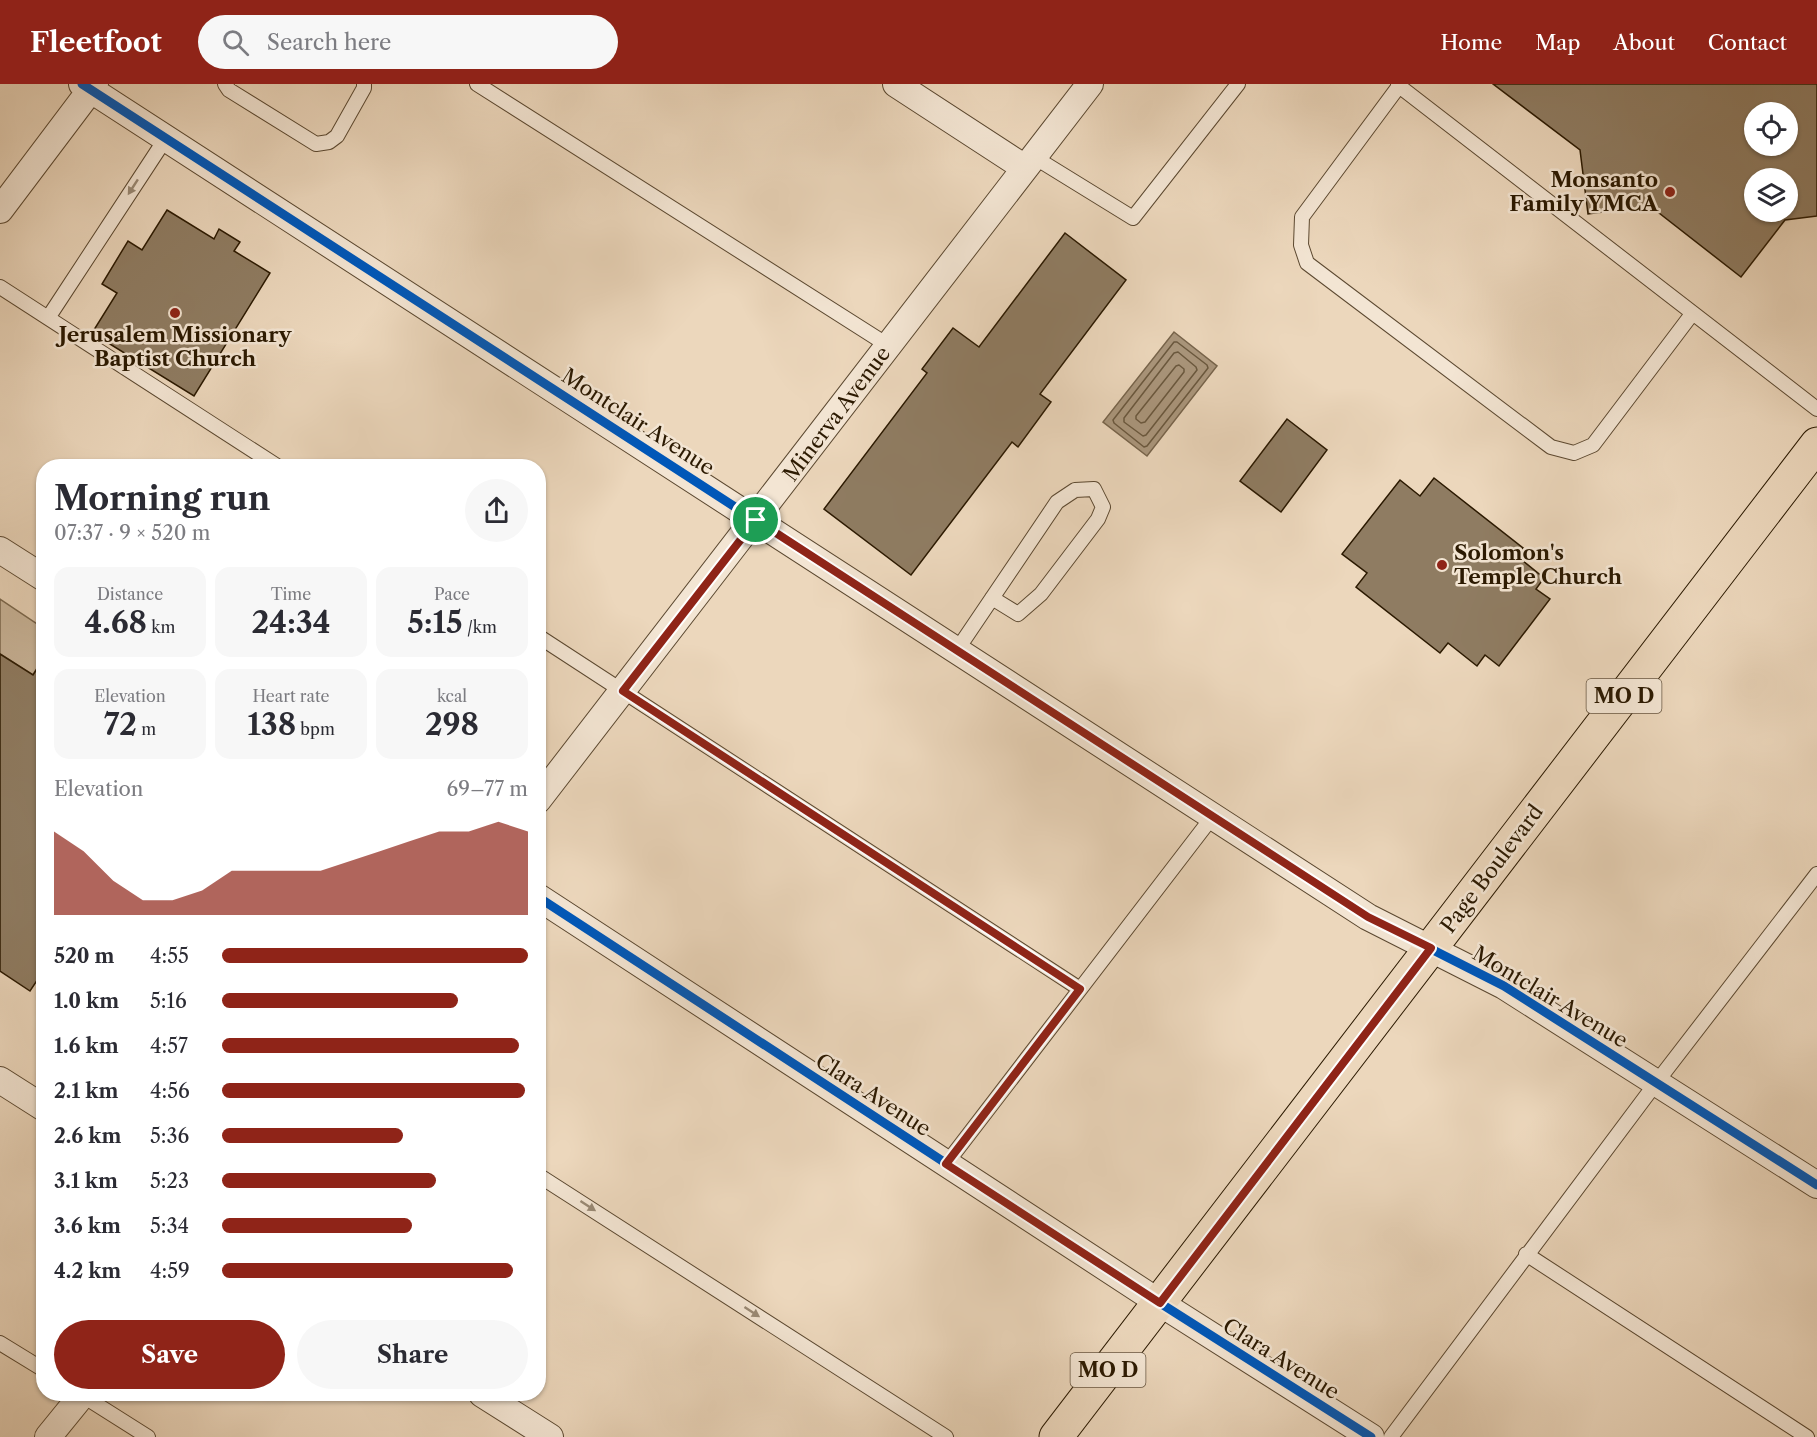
<!DOCTYPE html>
<meta charset="utf-8">
<style>
:root{--surface:#fff;--page:#f7f7f7;--text:#2b2b33;--muted:#7c7c81;--accent:#8f2418}
body{margin:0;font-family:"Libre Caslon Text",serif;background:var(--page);color:var(--text);height:100vh;display:flex;flex-direction:column;font-size:22px;white-space:nowrap}
*{box-sizing:border-box;margin:0}
p{font-size:20px;color:var(--muted)}
.icon{flex:none;width:33px;height:33px;fill:none;stroke:currentColor;stroke-width:2;stroke-linecap:round;stroke-linejoin:round}
.map{position:relative;flex:1;overflow:hidden}
.sheet{position:absolute;left:36px;top:375px;width:510px;height:942px;display:flex;flex-direction:column;background:var(--surface);border-radius:24px;box-shadow:0 2px 4px #0004}
.sheet>*{flex:none}
.tools{position:absolute;left:1744px;top:18px;display:grid;gap:12px}
.tools a{display:grid;place-items:center;width:54px;height:54px;border-radius:50%;background:var(--surface);box-shadow:0 2px 4px #0004;font-size:30px}
.pin{position:absolute;display:grid;place-items:center;width:51px;height:51px;color:#fff;margin:-26px;border:3px solid #fff;border-radius:50%;box-shadow:0 2px 6px #0007}
.round{display:grid;place-items:center;flex:none;width:63px;height:63px;border-radius:32px;background:var(--page)}
.summary{display:flex;align-items:center;justify-content:space-between;height:102px;padding:0 18px}
h1{font-size:33px;font-weight:800;line-height:45px}
.figures{display:grid;grid-template-columns:repeat(3,1fr);gap:9px;height:102px;padding:6px 18px}
.figures div{display:grid;align-content:center;border-radius:15px;background:var(--page);text-align:center}
.figures b{font-size:30px;font-weight:800}
.figures small{font-size:16px;font-weight:400}
.figures p{font-size:16px}
.chart{height:168px;padding:12px 18px}
.chart p{display:flex;justify-content:space-between}
.chart svg{width:100%;height:108px;margin-top:6px;fill:var(--accent);opacity:.7}
.action{display:flex;gap:12px;margin-top:auto;padding:12px 18px}
.action a{flex:1;height:69px;border-radius:36px;background:var(--accent);color:#fff;font-size:24px;font-weight:800;line-height:69px;text-align:center}
.action a+a{background:var(--page);color:var(--text)}
ul{padding:0 18px;list-style:none;font-size:20px}
li{display:grid;grid-template-columns:96px 72px 1fr;align-items:center;height:45px}
li i{height:15px;border-radius:8px;background:var(--accent)}
header{display:flex;align-items:center;gap:36px;box-sizing:border-box;height:84px;padding:0 30px;background:var(--accent);color:#fff}
header strong{font-size:28px}
nav{display:flex;gap:33px;margin-inline-start:auto;font-size:21px}
.search{width:420px;height:54px;background:var(--page);display:flex;align-items:center;gap:15px;box-sizing:border-box;padding:0 21px;border-radius:33px;color:var(--muted);font-size:22px}
.map>svg:first-child{display:block}
.green{fill:#cbb79c;stroke:#7b684e;stroke-width:1.5}
.water{fill:#aa967c;stroke:#77644b;stroke-width:1.5}
.lines{fill:none;stroke-linecap:round;stroke-linejoin:round}
.shore{stroke:#6a583e;stroke-width:1.5}
.building{fill:#8f7c62;stroke:#2b1901;stroke-width:1.5;fill-rule:evenodd}
.service-casing{stroke:#5b4830;stroke-width:16}
.minor-casing{stroke:#5b4830;stroke-width:28}
.primary-casing{stroke:#2b1901;stroke-width:35}
.service{stroke:#f3e5d3;stroke-width:14}
.minor{stroke:#f3e5d3;stroke-width:26}
.primary{stroke:#ecd7bc;stroke-width:33}
.cycleway-casing{stroke:#f3e5d3;stroke-width:13}
.cycleway{stroke:#0057b8;stroke-width:9}
.oneway{fill:#998974}
.route-casing{stroke:#fff;stroke-width:12}
.route{stroke:#8f2418;stroke-width:8}
.poi-dot{fill:#8f2418;stroke:#f3e5d3;stroke-width:2}
.labels{text-anchor:middle;stroke-width:5;stroke-linejoin:round;paint-order:stroke}
.shield{fill:#f3e5d3;stroke:#675640;stroke-width:1.5}
.shield-label{font-size:20px;font-weight:bold;fill:#2b1901}
.poi-label{font-size:21px;font-weight:bold;fill:#2b1901;stroke:#f3e5d3;text-anchor:end}
.street-label{font-size:21px;fill:#2b1901;stroke:#f3e5d3}
</style>
<header>
<strong>Fleetfoot</strong>
<div class="search"><svg class="icon" aria-label="search" viewBox="0 0 24 24"><circle cx="10" cy="10" r="6"/><path d="M15 15l6 6"/></svg>Search here</div>
<nav><a>Home</a><a>Map</a><a>About</a><a>Contact</a></nav>
</header>
<div class="map">
<svg width="1817" height="1353" viewBox="0 0 1817 1353">
<rect width="100%" height="100%" fill="#ecd7bc"/>
<filter id="stains"><feTurbulence type="fractalNoise" baseFrequency=".00333" numOctaves="4"/><feColorMatrix values="0 0 0 0 .2 0 0 0 0 .09 0 0 0 0 .02 0 0 0 .5 -.17"/></filter>
<radialGradient id="worn" r=".72"><stop offset=".6" stop-color="#630" stop-opacity="0"/><stop offset="1" stop-color="#630" stop-opacity=".3"/></radialGradient>
<path class="green" d="M0,515L43,544V574L33,591L0,570Z"/>
<path class="water" d="M1174,248L1217,282L1147,372L1103,338Z"/>
<g class="lines">
<path class="shore" d="M1174,258H1177L1207,281L1208,284L1147,362L1144,363L1114,339L1113,336Z
M1178,268L1196,283L1197,286L1146,351L1143,352L1124,338V334L1174,269Z
M1179,281L1184,285V288L1145,338L1141,339L1136,335V332L1176,282Z"/>
</g>
<path class="building" d="M1493,0H1817V132L1785,136L1741,193L1650,122L1588,130L1580,66ZM1755,28H1788V62H1755ZM1755,94H1788V128H1755Z
M167,126L214,155L219,145L240,158L234,167L270,189L194,312L92,249L117,209L102,200L128,157L142,166Z
M1065,149L1126,196L1040,310L1051,318L1018,363L1012,358L911,491L824,425L927,289L922,285L953,244L979,263Z
M1287,335L1327,366L1281,428L1240,397Z
M1434,394L1523,464L1517,472L1544,494L1536,505L1550,515L1499,582L1485,571L1477,582L1448,559L1440,569L1356,503L1367,489L1342,470L1400,396L1420,412Z
M0,570L33,591L44,574V886L30,907L0,887Z"/>
<g class="lines">
<g class="service-casing">
<path id="service" d="M225,0L229,6L316,60L329,58L337,52L364,4V0
M477,0L889,262
M1398,0L1399,2L1817,325
M1399,2L1302,133L1301,161L1307,179L1551,363L1574,369L1593,361L1692,230
M1034,73L1133,134L1238,0
M0,203L277,382
M48,234L166,54
M538,552L1080,905
M957,566L1057,418L1075,406L1094,405L1103,423L1098,435L1041,510L1018,530L992,514
M946,1080L1213,732
M538,1091L946,1353
M1526,1170L1807,1353
M0,1259L44,1286
M80,1310L148,1353
M1391,1353L1656,999L1817,790"/>
</g>
<g class="minor-casing">
<path id="minor" d="M82,0L1368,833L1504,902L1817,1101
M896,0L1025,84
M0,126L95,0
M0,466L44,494
M538,716L1090,0
M538,813L1160,1219L1371,1353
M0,996L44,1024
M482,1310L550,1353
M48,1353L83,1310"/>
</g>
<g class="primary-casing">
<path id="primary" d="M1056,1353L1817,360"/>
</g>
<use href="#service" class="service"/>
<use href="#minor" class="minor"/>
<use href="#primary" class="primary"/>
<g class="cycleway-casing">
<path id="cycleway" d="M82,0L1368,833L1504,902L1817,1101
M538,813L1160,1219L1371,1353"/>
</g>
<use href="#cycleway" class="cycleway"/>
</g>
<defs><path id="oneway-solid" d="M-6-.8H1V-3.2L6.5 0L1 3.2V.8H-6Z" transform="scale(1.5)"/></defs>
<g class="oneway">
<use href="#oneway-solid" transform="translate(133 103) rotate(123)"/>
<use href="#oneway-solid" transform="translate(588 1122) rotate(33)"/>
<use href="#oneway-solid" transform="translate(752 1228) rotate(33)"/>
</g>
<g class="lines">
<g class="route-casing">
<path id="route" d="M756,436L1368,833L1431,864L1160,1219L946,1080L1080,905L623,607Z"/>
</g>
<use href="#route" class="route"/>
</g>
<g class="poi-dot">
<circle cx="1670" cy="108" r="6"/>
<circle cx="175" cy="229" r="6"/>
<circle cx="1442" cy="481" r="6"/>
</g>
<g class="labels">
<g class="shield">
<rect x="1586.5" y="595" width="75" height="34" rx="4.5"/>
<rect x="1070.5" y="1269" width="75" height="34" rx="4.5"/>
</g>
<g class="shield-label">
<text x="1624" y="619">MO D</text>
<text x="1108" y="1293">MO D</text>
</g>
<g class="poi-label">
<text x="1658" y="103">Monsanto<tspan x="1658" dy="24">Family YMCA</tspan></text>
<text x="175" y="258" text-anchor="middle">Jerusalem Missionary<tspan x="175" dy="24">Baptist Church</tspan></text>
<text x="1454" y="476" text-anchor="start">Solomon's<tspan x="1454" dy="24">Temple Church</tspan></text>
</g>
<g class="street-label">
<text transform="translate(837 330) rotate(-53)" y="7">Minerva Avenue</text>
<text transform="translate(638 338) rotate(33)" y="7">Montclair Avenue</text>
<text transform="translate(1492 785) rotate(-53)" y="7">Page Boulevard</text>
<text transform="translate(1550 913) rotate(31)" y="7">Montclair Avenue</text>
<text transform="translate(873 1011) rotate(33)" y="7">Clara Avenue</text>
<text transform="translate(1281 1275) rotate(32)" y="7">Clara Avenue</text>
</g>
</g>
<rect width="100%" height="100%" filter="url(#stains)"/>
<rect width="100%" height="100%" fill="url(#worn)"/>
</svg>
<div class="tools">
<a><svg class="icon" aria-label="locate" viewBox="0 0 24 24"><circle cx="12" cy="12" r="6"/><path d="M12 2v4M12 18v4M2 12h4M18 12h4"/></svg></a>
<a><svg class="icon" aria-label="layers" viewBox="0 0 24 24"><path d="M12 4l9 5-9 5-9-5zM3 14l9 5 9-5"/></svg></a>
</div>
<div class="pin" style="left:756px;top:436px;background:#1e9e55"><svg class="icon" aria-label="arrive" viewBox="0 0 24 24"><path d="M6 21V4h12l-3 4 3 4H6"/></svg></div>
<section class="sheet">
<div class="summary"><div><h1>Morning run</h1><p>07:37 · 9 × 520 m</p></div><a class="round"><svg class="icon" aria-label="share" viewBox="0 0 24 24"><path d="M12 15V3M7 8l5-5 5 5M5 13v7h14v-7"/></svg></a></div>
<div class="figures">
<div><p>Distance</p><b>4.68<small> km</small></b></div>
<div><p>Time</p><b>24:34</b></div>
<div><p>Pace</p><b>5:15<small> /km</small></b></div>
</div>
<div class="figures">
<div><p>Elevation</p><b>72<small> m</small></b></div>
<div><p>Heart rate</p><b>138<small> bpm</small></b></div>
<div><p>kcal</p><b>298</b></div>
</div>
<div class="chart"><p><span>Elevation</span>69–77 m</p>
<svg viewBox="0 0 160 44" preserveAspectRatio="none"><path d="M0 44V10L10 18L20 30L30 38L40 38L50 34L60 26L70 26L80 26L90 26L100 22L110 18L120 14L130 10L140 10L150 6L160 10V44z"/></svg>
</div>
<ul>
<li><b>520 m</b>4:55<i style="width:100%"></i></li>
<li><b>1.0 km</b>5:16<i style="width:77%"></i></li>
<li><b>1.6 km</b>4:57<i style="width:97%"></i></li>
<li><b>2.1 km</b>4:56<i style="width:99%"></i></li>
<li><b>2.6 km</b>5:36<i style="width:59%"></i></li>
<li><b>3.1 km</b>5:23<i style="width:70%"></i></li>
<li><b>3.6 km</b>5:34<i style="width:62%"></i></li>
<li><b>4.2 km</b>4:59<i style="width:95%"></i></li>
</ul>
<div class="action"><a>Save</a><a>Share</a></div>
</section>
</div>
